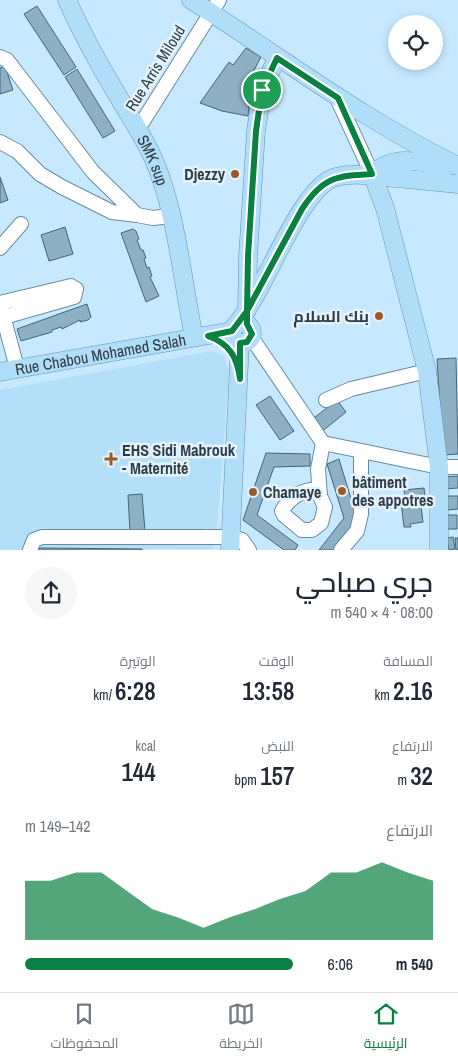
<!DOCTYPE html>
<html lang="ar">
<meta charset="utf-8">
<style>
:root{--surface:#fff;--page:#f6f6f7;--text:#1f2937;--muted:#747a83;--line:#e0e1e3;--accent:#0b8043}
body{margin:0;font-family:"Archivo Narrow",Cairo,sans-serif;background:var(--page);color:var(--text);direction:rtl;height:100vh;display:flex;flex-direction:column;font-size:19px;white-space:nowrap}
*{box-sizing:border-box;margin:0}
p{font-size:16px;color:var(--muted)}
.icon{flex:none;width:28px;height:28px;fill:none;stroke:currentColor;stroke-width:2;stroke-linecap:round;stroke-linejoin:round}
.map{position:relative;height:550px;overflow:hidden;direction:ltr}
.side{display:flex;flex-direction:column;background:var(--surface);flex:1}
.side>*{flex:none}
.buttons{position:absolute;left:388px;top:15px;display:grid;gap:10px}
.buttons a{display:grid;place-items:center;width:55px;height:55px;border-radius:50%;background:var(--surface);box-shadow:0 2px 8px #0003;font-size:25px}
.pin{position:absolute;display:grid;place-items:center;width:42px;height:42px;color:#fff;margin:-21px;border:2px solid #fff;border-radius:50%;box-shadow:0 1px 5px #0007}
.round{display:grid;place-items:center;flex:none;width:52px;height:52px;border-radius:26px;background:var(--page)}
.headline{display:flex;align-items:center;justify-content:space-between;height:85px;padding:0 25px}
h1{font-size:28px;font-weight:600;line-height:38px}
.metrics{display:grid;grid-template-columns:repeat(3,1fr);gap:8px;height:85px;padding:5px 25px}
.metrics div{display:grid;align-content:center}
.metrics b{font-size:25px;font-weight:600}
.metrics small{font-size:14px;font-weight:400}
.metrics p{font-size:14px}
.chart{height:140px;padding:10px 25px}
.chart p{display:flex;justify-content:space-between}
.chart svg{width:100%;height:90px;margin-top:5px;fill:var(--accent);opacity:.7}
ul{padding:0 25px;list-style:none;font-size:16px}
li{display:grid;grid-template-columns:80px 60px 1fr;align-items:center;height:38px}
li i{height:12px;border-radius:6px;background:var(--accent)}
.tab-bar{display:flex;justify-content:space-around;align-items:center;height:70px;border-top:1px solid var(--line);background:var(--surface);font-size:14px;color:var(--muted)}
.tab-bar a{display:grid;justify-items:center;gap:2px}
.tab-bar .selected{color:var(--accent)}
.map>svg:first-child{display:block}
.built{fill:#b3dff8}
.building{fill:#8eb0c5;stroke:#456578}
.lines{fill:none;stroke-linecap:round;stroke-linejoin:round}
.minor-casing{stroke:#6a8a9e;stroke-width:16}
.major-casing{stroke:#6196b5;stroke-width:19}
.minor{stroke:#fff;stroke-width:14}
.major{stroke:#b0ddf7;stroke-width:18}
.route-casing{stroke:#fff;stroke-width:10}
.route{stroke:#0b8043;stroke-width:6}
.poi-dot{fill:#9d5a28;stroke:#e5f3fc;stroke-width:2}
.labels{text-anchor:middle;stroke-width:5;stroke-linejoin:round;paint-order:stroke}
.street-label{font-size:16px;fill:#2e3c45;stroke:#e5f3fc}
.poi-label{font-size:16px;font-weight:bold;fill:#2e3c45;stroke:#e5f3fc;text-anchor:start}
</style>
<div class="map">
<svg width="458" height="550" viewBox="0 0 458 550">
<rect width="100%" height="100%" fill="#c6e9ff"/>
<path class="built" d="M212,351L224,356L229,372L217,529L204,528L203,541L214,544V549L0,550V390Z"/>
<path class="building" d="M37,6L76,67L64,75L24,14Z
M246,48L261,57L252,74L248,116L222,111L200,103L229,62L233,65Z
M5,66L13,90L0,94V68Z
M77,69L115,131L103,138L65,77Z
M0,177L8,200L0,203Z
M65,227L73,254L49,261L41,235Z
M133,229L136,231L139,239L137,240L141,250H143L146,258L144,259L147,268L149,267L152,276L150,277L159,296L146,302L121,233Z
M87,304L91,317L88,320L80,322V320L62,329L61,327L52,330V332L21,341L17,329Z
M456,358L458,454L443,455L437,359Z
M270,396L294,431L280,440L256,405Z
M337,400L346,412L320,433L310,421Z
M266,453L310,454V466L274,467L257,515L298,545L295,550H284L243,520Z
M339,459L358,522L335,550H319L344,518L327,464Z
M458,476V488L445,489L444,477Z
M424,488L426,505L421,506L423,522L410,524L411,527H404L401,502H406L404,490Z
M142,494L145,531L130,532L128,495Z
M446,496H458V509L447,510Z
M443,515H457V529H443Z
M453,537L455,549L449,550L447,538Z
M455,538H458V550H456Z
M39,548L142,549V550H39Z"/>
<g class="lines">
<g class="minor-casing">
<path id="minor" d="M0,57L7,60L93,172L137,215L153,218L170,216
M337,98L372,174
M138,129L219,0
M0,142L17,151L40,174L62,187L112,212L137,215
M0,248L21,224
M0,303L71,286L76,289L74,297L4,317
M1,308L17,368
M251,337L323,443L439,467H458
M326,400L351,389L427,371
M318,489C303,490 290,496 282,511L284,515L302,530H312L321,523L325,507L320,496L318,469L323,443
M30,550L34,540L42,537H231L242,540L249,550
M341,550L357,531L361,514V452"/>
</g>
<g class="major-casing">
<g id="major">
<path id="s1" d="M67,0C81,31 97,61 115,91C128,114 143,135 154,160C177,214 182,280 194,337"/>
<path d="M191,0C280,56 363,120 458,166"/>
<path d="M372,174L385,208L427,371L439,467V550"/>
<path d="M372,174C396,153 418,163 448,166"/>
<path d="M247,310L248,256L256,131L262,90L277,58"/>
<circle cx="242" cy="333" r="10"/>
<path d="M235,326C265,293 299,187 336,177C357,172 376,177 397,178C417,180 438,182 458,184"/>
<path id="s2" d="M0,372L232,331"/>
<path d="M230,550L240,343"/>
</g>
</g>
<use href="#minor" class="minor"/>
<use href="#major" class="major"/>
</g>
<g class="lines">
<g class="route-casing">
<path id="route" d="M262,90L256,131L248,256L247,311L232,331L208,336C230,344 237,357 240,379V343L247,342L252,334L247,324V311L302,209C323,177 336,176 372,174L338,98L277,58L262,90"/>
</g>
<use href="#route" class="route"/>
</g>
<g class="poi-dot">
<circle cx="235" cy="174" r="5"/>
<circle cx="379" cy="316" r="5"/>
<path d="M108.5 451.5h5v5h5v5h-5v5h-5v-5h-5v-5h5z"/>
<circle cx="342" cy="491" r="5"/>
<circle cx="253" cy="492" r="5"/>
</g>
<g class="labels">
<g class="street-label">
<text transform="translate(155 68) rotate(-58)" y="6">Rue Arris Miloud</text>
<text dy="6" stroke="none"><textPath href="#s1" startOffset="182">SMK sup</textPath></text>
<text dy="6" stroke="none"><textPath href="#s2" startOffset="102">Rue Chabou Mohamed Salah</textPath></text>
</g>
<g class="poi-label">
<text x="225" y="180" text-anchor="end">Djezzy</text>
<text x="369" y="322" text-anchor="end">بنك السلام</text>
<text x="122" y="456">EHS Sidi Mabrouk<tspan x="122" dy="18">- Maternité</tspan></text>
<text x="352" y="488">bâtiment<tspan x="352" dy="18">des appotres</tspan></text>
<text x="263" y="498">Chamaye</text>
</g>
</g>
</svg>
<div class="buttons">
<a><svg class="icon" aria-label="locate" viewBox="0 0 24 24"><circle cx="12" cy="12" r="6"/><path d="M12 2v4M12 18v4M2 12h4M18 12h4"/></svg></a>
</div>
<div class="pin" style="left:262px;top:90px;background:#1e9e55"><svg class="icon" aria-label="arrive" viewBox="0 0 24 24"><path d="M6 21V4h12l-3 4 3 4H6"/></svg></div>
</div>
<section class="side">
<div class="headline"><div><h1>جري صباحي</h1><p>08:00 · 4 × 540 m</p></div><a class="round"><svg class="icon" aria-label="share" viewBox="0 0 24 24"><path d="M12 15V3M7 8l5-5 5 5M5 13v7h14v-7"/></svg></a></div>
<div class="metrics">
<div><p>المسافة</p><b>2.16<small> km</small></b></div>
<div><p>الوقت</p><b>13:58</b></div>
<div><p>الوتيرة</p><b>6:28<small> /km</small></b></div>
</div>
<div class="metrics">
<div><p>الارتفاع</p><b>32<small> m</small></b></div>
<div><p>النبض</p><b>157<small> bpm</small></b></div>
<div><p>kcal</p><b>144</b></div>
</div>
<div class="chart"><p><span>الارتفاع</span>142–149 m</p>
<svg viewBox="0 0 160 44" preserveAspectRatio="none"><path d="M0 44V15L10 15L20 11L30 11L40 20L50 29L60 33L70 38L80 33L90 29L100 24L110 20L120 11L130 11L140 6L150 11L160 15V44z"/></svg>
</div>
<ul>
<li><b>540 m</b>6:06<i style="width:100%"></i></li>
</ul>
</section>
<nav class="tab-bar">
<a class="selected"><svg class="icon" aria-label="home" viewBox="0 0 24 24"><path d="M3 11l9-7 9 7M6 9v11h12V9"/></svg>الرئيسية</a>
<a><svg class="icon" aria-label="map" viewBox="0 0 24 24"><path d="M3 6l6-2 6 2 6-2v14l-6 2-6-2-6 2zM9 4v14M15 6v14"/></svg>الخريطة</a>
<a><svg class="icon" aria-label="saved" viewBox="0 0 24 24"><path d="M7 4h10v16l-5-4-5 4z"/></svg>المحفوظات</a>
</nav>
